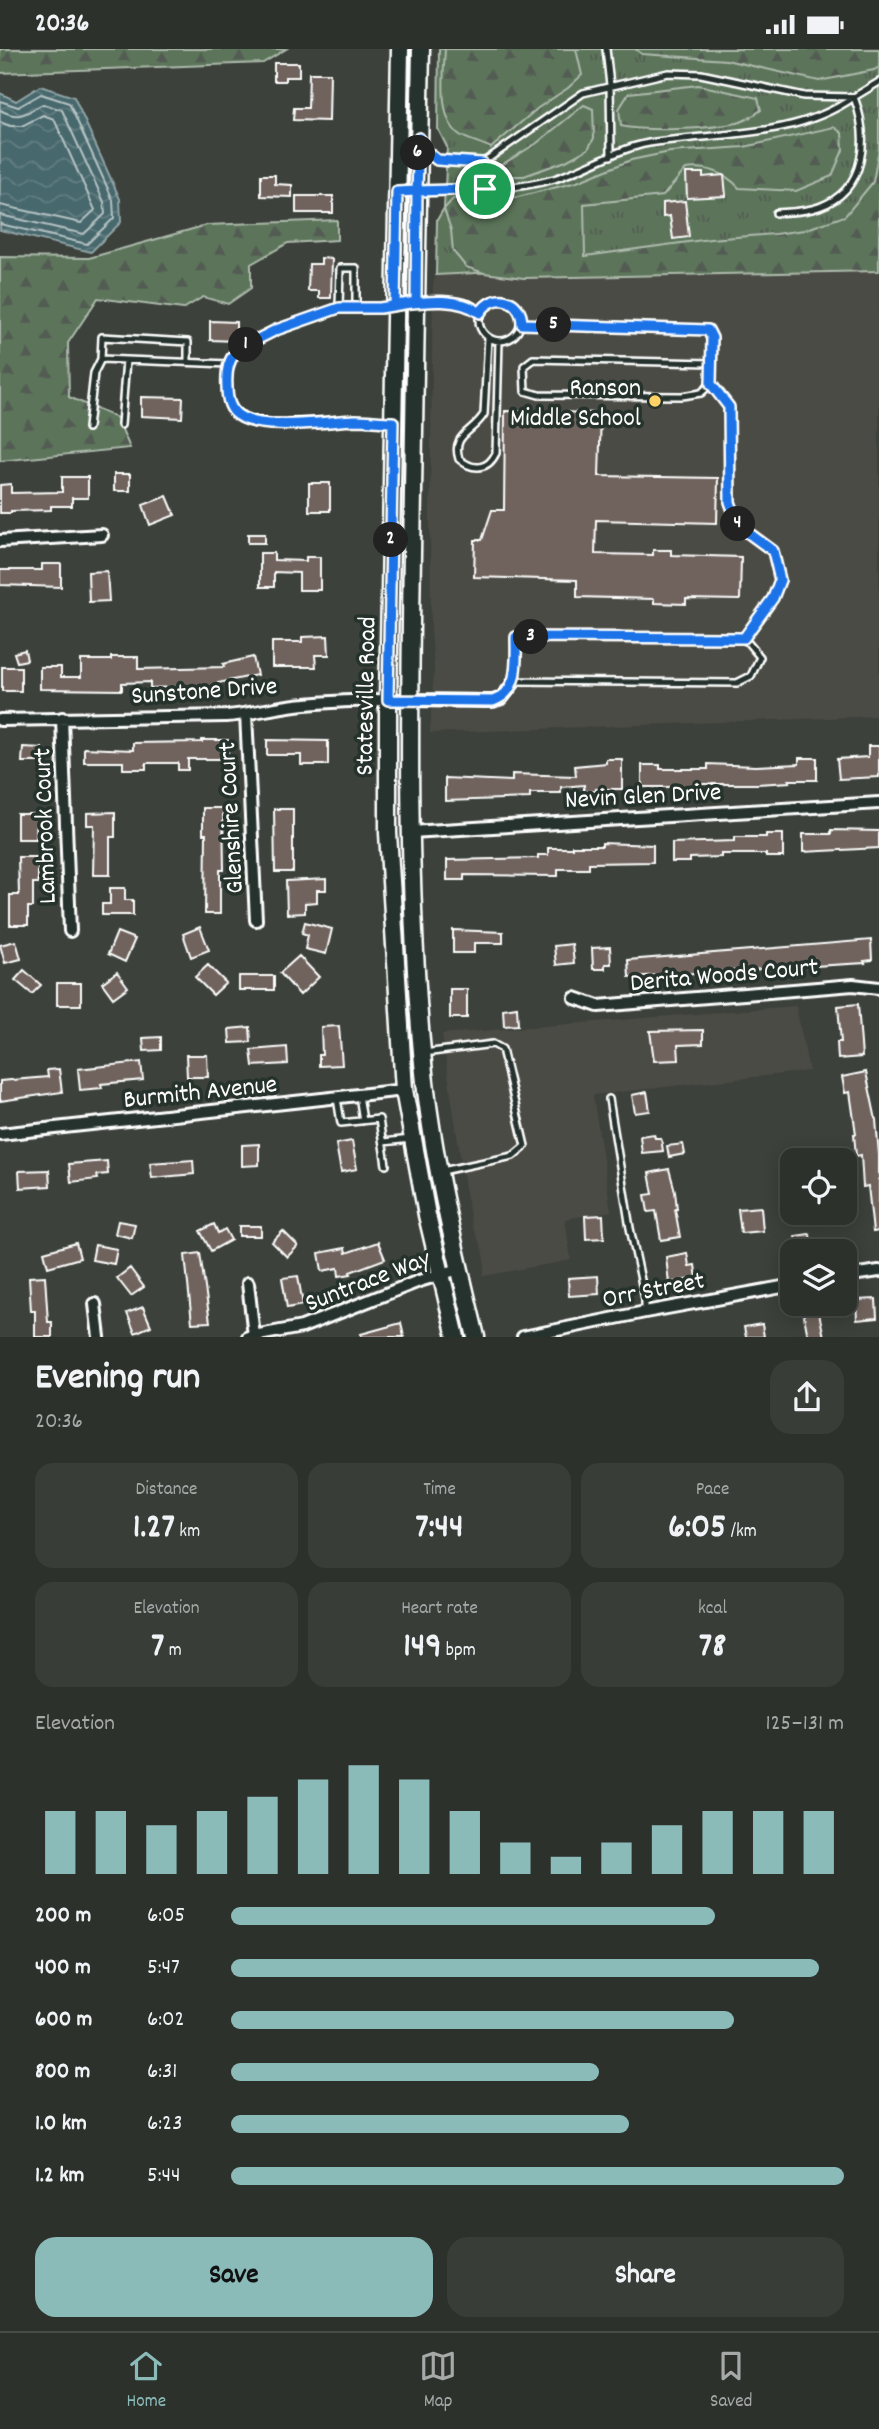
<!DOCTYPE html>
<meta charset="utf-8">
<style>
:root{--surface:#2d312c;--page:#393d38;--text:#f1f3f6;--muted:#a7a9a9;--line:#484c48;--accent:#8bbbb9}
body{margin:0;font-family:Dekko,sans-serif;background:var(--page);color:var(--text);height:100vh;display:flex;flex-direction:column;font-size:26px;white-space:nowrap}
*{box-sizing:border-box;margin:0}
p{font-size:23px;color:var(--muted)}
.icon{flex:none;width:38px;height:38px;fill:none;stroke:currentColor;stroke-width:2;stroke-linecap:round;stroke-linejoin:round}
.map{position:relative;height:1288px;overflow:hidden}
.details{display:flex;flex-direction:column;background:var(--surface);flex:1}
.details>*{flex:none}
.fabs{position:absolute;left:780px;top:1099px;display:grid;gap:14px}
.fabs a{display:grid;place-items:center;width:77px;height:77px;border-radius:14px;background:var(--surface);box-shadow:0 4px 18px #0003,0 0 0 2px var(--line);font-size:35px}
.pin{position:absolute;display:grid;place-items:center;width:60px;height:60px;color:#fff;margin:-30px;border:4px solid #fff;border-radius:50%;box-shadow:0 2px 7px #0007}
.km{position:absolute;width:35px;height:35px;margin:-18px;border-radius:50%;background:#222;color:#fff;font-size:19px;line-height:35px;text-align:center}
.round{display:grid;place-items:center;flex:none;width:74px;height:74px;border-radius:21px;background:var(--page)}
.head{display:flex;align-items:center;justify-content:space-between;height:119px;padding:0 35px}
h1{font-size:38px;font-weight:800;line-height:52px}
.metrics{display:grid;grid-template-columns:repeat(3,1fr);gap:10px;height:119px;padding:7px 35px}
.metrics div{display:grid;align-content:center;border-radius:18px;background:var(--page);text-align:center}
.metrics b{font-size:35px;font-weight:800}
.metrics small{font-size:19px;font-weight:400}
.metrics p{font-size:19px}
.chart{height:196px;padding:14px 35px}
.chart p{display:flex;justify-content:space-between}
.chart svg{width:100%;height:126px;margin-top:7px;stroke:var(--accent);stroke-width:6}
.action{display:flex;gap:14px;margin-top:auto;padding:14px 35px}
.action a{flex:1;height:80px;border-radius:21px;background:var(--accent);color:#111;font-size:28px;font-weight:800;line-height:80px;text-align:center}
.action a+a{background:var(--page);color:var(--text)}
ul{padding:0 35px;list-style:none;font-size:23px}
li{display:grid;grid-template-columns:112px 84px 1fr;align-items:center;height:52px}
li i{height:18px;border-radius:9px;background:var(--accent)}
.status{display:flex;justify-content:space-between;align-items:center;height:49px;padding:0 35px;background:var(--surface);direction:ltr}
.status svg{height:19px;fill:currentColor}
.tab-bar{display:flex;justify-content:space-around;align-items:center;height:98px;border-top:2px solid var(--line);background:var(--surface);font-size:19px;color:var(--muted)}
.tab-bar a{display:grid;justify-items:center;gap:4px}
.tab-bar .selected{color:var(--accent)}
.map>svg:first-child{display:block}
.built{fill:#4c4b45}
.grass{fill:url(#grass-tufts);stroke:#adbaac;stroke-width:2}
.forest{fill:url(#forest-firs);stroke:#adbaac;stroke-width:2}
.water{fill:url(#water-waves);stroke:#90a4a7;stroke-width:2}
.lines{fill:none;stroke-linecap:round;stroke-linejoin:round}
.shore{stroke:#b5c2c4;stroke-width:2}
.building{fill:#70635d;stroke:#fff;stroke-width:2}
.lane-casing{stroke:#fff;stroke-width:10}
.street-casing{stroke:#fff;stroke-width:16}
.secondary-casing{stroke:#fff;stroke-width:21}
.lane{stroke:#26332d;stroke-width:5}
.street{stroke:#26332d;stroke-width:10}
.secondary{stroke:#26332d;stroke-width:16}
.route-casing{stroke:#fff;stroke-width:14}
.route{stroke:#1a73e8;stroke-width:9}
.poi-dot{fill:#ffd166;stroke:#26332d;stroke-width:2.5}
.labels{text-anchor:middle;stroke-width:7;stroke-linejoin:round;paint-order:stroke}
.poi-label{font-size:26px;fill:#fff;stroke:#26332d;text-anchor:end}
.street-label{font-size:26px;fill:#fff;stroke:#26332d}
</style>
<div class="status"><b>20:36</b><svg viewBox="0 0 49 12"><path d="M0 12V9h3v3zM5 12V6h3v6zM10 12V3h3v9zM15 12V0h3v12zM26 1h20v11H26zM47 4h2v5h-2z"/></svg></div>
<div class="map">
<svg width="879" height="1288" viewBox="0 0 879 1288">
<defs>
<pattern id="grass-tufts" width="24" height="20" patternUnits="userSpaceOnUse" patternTransform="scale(1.75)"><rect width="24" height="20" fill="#5b745a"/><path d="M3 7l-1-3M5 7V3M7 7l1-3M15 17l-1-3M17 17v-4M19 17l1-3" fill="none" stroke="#525c52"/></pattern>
<pattern id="forest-firs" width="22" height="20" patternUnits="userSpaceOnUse" patternTransform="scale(1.75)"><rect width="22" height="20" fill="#5b745a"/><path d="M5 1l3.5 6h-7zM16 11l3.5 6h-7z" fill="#525c52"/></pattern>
<pattern id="water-waves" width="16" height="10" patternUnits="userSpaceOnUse" patternTransform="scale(1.75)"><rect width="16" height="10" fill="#46676c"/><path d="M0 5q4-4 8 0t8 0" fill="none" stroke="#627e82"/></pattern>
</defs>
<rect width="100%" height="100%" fill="#3c413b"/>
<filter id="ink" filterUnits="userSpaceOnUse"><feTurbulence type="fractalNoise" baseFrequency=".0143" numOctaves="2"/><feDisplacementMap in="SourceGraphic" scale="14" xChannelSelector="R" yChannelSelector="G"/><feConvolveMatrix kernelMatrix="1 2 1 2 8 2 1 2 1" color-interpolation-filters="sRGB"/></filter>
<g filter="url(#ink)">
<path class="built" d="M879,205V667L430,684L434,619L431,582L430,469L433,235L436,226Z
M796,957L809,1022L593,1046L611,1162L565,1170L571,1211L483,1227L485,1216L482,1199L472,1177L465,1139L442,985Z"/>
<path class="grass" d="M439,0H879V205L436,226L437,171L444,159L447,98L438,80Z"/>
<path class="forest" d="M0,0H286L263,14L0,24Z
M445,0H576L582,26L568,39L538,59L491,99C484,95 465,90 460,86C437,70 444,24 445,0Z
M635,0H879V18L874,21L819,32L726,11L642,5Z
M698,36L758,49L761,61C754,66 746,72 737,74C709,80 648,83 621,77L619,60L629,44Z
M584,56L593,60L594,89L588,100L566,112L524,127H498L495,120L537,94Z
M834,78L842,84L843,101L832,127L796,142L739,139C726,124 707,117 686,120L663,147L584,155L585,207L710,190L775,185L804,181L845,167L873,133L879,99V222L524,229L484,224L466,218L453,202L451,181L444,160L453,150L518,148L577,133L631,111L670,103L744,98Z
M337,171V191L288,194L251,215V239L228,255L203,248L183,260L98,249L68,294L69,348L117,369L130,399L0,412V208L89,209L207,176Z"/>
<path class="water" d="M40,37L74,48L120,150L121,173L91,203L0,181V44L16,52Z"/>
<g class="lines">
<path class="shore" d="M0,52L18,58L41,45L69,54L113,151L114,169L87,195L0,175
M0,61C21,72 24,64 43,55L62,61L104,153L105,165L84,185L0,166
M0,73L10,77H22L43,66L54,70L95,161L81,174L0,156"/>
</g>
<path class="building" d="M274,14H299V28H285V32H274Z
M309,24H330L329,72L293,71L294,59H308Z
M686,124H703V128L724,126L726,147L687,149Z
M261,126H275V135L292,136V148L261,147Z
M296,147H333V164H296Z
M685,152L689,188L673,190L670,167L663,168V154Z
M321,209L332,210L331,249H319V242H308L309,215H321Z
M210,272L236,273V292L210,291Z
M141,348L183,349L182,369L141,367Z
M505,362L601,364L599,427L718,429L717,474L596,471L595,505L653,506V501H671V506L741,508L740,551L686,550V555L654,554V550L577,548V531L474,528L475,491H482L492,461H504Z
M114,425H130V442H114Z
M62,428H88V449H72V457H51V461L11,462V464H0V436L11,435V444L62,443Z
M309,434H330V462H309Z
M167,447L175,466L150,476L143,456Z
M248,485H265V494H248Z
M260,504H274V511L306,512V508H320V541H299V524L274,523V538H260Z
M42,515H61V538L0,536V521H42Z
M107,522L109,552L89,553L88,523Z
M328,587L329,606H315L316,618H272V593H302V588Z
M25,601L27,611L17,613L14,604Z
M111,608H138V620L224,618L223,615L253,608L257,626L213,635V637L150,639V633L122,634V641L40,640V618H61V628H81V611H111Z
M2,618H21V642H2Z
M202,691H228V710H188V721H178V714H146V720H123V713H84V699L133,701V694L202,693Z
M267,691L328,692V716H301V706H267Z
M868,697H879V728L839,730L837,710L868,708Z
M23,698L42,699L41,713H22Z
M799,709H817V731H789L790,733L757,735H694V738H642V716H660V720H708V715L756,717L799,715Z
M606,710H622V740H596V742L584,743V736L561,738V744H530V749L445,752V729L512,732V725L576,727L575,717L606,714Z
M203,759H223L224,821H220V865H205L206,785H203Z
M274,760H293V823H275Z
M115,763V788H110V826H93L94,776H87V764Z
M17,765H37L36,790H17Z
M831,781L879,782V799L803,803V785H831Z
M766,785H783V808H766V805H721V808L690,809V813H672V794L734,792V788H766Z
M602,794L653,796V813L589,814V820H558V827L464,826V831H447V811L538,809V806H548V799H572V797H602Z
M18,808H38V834H33V858H28V876H10V846H19Z
M326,830V841H317V853L305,854V864L287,865L286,832Z
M110,839H125V851H133V866H102V855H110Z
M305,873L332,880L326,905L305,900L308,886L302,884Z
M200,878L209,901L191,908L183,885Z
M453,881L503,883V894H474V904H453Z
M117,883L135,890L125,913L108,905Z
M871,891L872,911L864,912L865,914L629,928L628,911Z
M16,892L21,910L5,914L0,896Z
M572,895L574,914L556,916L554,897Z
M610,898L611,915H605V920H593L592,899Z
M299,907L319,928L300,946L280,924Z
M208,916L226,934L213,946L195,928Z
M24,921L41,936L32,945L15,931Z
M117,923L128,938L113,949L102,934Z
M239,927H274V941H239Z
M57,934H81V956H57Z
M450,940H467V969H450Z
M858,955L862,1008L838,1010L837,993H841L838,957Z
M517,958L518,976L504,977L503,960Z
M339,977L342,1016L319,1017V1006H322L321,978Z
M250,978L251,993L230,994L229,980Z
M703,981V995L678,996L679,1011L654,1012L650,982Z
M161,988V1001L144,1002L143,989Z
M287,998L288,1015L253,1017L251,1001Z
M186,1006H207L208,1028H187Z
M141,1013L143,1031L101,1035L102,1039L80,1041L78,1020Z
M59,1020L62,1043L0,1052V1032L48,1028L47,1021Z
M866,1023L876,1071L879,1106V1182L873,1183L868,1137L863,1138L861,1106L856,1107L854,1085H856L850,1043L845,1044L842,1028Z
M647,1043L650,1062L635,1064L632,1046Z
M654,1085L655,1089H661L663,1102L642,1104L640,1087Z
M352,1092L357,1120L341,1123L336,1095Z
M259,1095V1116L242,1117V1096Z
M683,1095L685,1105L669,1108L667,1097Z
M193,1111L194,1125L152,1129L150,1114Z
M107,1112L108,1125L97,1126L98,1130L71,1133L69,1115Z
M669,1120L675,1142L677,1160H675L680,1188L661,1191L656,1162L648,1163L645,1146L653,1145L649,1124Z
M49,1121L50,1137L20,1139L19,1122Z
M761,1158L763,1182L741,1184L738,1160Z
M603,1166L604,1189L586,1190L585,1167Z
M118,1172L135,1175L132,1189L115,1185Z
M214,1175L218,1184L225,1180L231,1191L211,1202L200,1182Z
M239,1177H261V1187H239Z
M283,1182L298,1197L287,1208L272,1193Z
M810,1185L812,1202H798L795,1187Z
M378,1193L385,1210L350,1223L351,1225L339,1227L338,1219L322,1222L319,1204L345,1199L346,1204Z
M76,1194L80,1209L48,1218L44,1203Z
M95,1196L117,1200L114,1215L92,1211Z
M200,1204L210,1273L192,1274L185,1206Z
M687,1204L689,1217L695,1216L697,1229L669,1234L666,1208Z
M130,1219L144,1238L131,1247L117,1229Z
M45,1227L48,1273H52V1288H35V1262H31L29,1228Z
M298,1227L303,1256L287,1259L282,1229Z
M598,1227L599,1245L569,1247L568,1229Z
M876,1250L877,1269L857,1271L856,1251Z
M143,1258L151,1277L135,1284L127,1264Z
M818,1259L824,1288H808L803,1262Z
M401,1274L404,1288H362L361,1285Z
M762,1275L764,1288H746L744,1278Z"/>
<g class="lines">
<g class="lane-casing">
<path id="lane" d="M606,0L610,36L611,107
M482,114L485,140
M400,143C451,141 504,144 554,130C586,120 616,100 649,94C718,83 795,90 854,48L804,47L701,25L668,24L583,44L482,114L437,111L432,108L424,99
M776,164C790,163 805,163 819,158C867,141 869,88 854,48L879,33
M479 271a21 21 0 1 1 42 0a21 21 0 1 1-42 0Z
M339,259L340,219H356V258
M521,275L708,281C715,296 711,317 711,335L701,344L682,347L539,346L525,342L524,317L533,310L711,314
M488,288L484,365C474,383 451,385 459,410C473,422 488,421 496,404L499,292
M101,310L229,315
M711,335L729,358L730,453L739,477L773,502L780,531L773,549L744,589
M390,373L356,371L271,374L245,370L231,358L227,345V327L232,305L240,299L276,281L339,259H380L416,253H448L469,255L480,263
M121,376L126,311
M88,379L94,324L101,310L102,288L188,293V313
M516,588L744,589L760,608L751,627L737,634L515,632Z
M424,1004L493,995L502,1000L525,1097L513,1107L442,1122
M359,1046L363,1072
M337,1049L341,1074L379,1070L386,1116
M609,1050L630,1179L645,1250V1263
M383,1093L411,1090"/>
</g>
<g class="street-casing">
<path id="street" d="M0,492L102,486
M246,665L256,871
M62,669L70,882
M0,671L226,667C253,665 278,657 305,655C367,649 430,651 493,652L502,649L515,632
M411,783L879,754
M575,949L598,957L853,936L879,939
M0,1085L404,1041
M845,1227L879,1222
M248,1234L254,1287
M95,1255L99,1288
M248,1288L302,1278L419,1232L459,1220
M523,1288L645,1263L793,1236"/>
</g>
<g class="secondary-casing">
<path id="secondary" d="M400,0L388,651V784L404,1041L427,1166L456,1288
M421,0C417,147 416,295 413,442C410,632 405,824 423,1014C432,1107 454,1198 476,1288"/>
</g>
<use href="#lane" class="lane"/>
<use href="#street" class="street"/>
<use href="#secondary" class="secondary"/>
</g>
</g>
<g class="lines" filter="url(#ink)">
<g class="route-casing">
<path id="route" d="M485,140L417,142L416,253L380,259H339L276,281L240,299C228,309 226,322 227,338C227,348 229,360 238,366C261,383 327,372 355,371C368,371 380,373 393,373L388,651L493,652C520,643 516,612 516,588L744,589L773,549L780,531L773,502L739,477L730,453L729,358L711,335L712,289L708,281L522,275C522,249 493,242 480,264C458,247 421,253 395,256L397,143L417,142L419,89L427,103L437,111L482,114L485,140"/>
</g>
<use href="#route" class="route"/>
</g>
<circle class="poi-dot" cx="655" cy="352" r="7"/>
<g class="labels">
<g class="poi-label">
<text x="641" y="346">Ranson<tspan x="641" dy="30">Middle School</tspan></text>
</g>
<g class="street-label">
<text transform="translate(204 640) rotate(-4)" y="9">Sunstone Drive</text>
<text transform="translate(364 647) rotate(-89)" y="9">Statesville Road</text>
<text transform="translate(643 745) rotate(-3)" y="9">Nevin Glen Drive</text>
<text transform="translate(229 769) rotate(-93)" y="9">Glenshire Court</text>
<text transform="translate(43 777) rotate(-92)" y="9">Lambrook Court</text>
<text transform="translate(724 924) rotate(-5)" y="9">Derita Woods Court</text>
<text transform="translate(200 1041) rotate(-6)" y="9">Burmith Avenue</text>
<text transform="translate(367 1230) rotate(-21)" y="9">Suntrace Way</text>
<text transform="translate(653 1239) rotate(-11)" y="9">Orr Street</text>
</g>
</g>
</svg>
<div class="fabs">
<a><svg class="icon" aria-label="locate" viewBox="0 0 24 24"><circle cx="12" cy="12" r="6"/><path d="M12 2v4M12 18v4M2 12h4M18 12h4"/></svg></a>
<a><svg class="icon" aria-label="layers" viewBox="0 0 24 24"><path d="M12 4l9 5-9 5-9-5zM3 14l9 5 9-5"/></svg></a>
</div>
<div class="pin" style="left:485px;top:140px;background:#1e9e55"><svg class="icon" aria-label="arrive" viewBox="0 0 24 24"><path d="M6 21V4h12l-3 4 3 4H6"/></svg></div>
<b class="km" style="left:246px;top:296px">1</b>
<b class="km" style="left:391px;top:491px">2</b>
<b class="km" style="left:531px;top:588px">3</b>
<b class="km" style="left:738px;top:475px">4</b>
<b class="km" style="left:554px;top:276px">5</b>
<b class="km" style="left:418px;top:104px">6</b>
</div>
<section class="details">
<div class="head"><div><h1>Evening run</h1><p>20:36</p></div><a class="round"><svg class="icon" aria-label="share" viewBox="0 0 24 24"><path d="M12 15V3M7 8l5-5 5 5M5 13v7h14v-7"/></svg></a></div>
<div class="metrics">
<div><p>Distance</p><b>1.27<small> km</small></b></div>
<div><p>Time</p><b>7:44</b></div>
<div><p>Pace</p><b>6:05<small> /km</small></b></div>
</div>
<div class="metrics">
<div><p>Elevation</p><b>7<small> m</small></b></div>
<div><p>Heart rate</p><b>149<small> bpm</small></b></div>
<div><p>kcal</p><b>78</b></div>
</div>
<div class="chart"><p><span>Elevation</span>125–131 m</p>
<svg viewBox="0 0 160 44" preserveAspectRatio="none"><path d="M5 44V22M15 44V22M25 44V27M35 44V22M45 44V17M55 44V11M65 44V6M75 44V11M85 44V22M95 44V33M105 44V38M115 44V33M125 44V27M135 44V22M145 44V22M155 44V22"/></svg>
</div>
<ul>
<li><b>200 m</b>6:05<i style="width:79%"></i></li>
<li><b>400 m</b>5:47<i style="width:96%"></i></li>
<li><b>600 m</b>6:02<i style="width:82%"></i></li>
<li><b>800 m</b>6:31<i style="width:60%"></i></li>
<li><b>1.0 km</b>6:23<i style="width:65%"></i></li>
<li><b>1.2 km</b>5:44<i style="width:100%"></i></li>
</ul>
<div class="action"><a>Save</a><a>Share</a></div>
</section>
<nav class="tab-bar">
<a class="selected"><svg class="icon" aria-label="home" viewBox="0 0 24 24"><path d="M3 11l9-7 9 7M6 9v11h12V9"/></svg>Home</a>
<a><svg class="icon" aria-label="map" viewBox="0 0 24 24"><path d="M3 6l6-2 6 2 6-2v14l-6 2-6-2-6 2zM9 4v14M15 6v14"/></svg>Map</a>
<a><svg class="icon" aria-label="saved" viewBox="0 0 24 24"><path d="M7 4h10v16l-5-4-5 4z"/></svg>Saved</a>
</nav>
